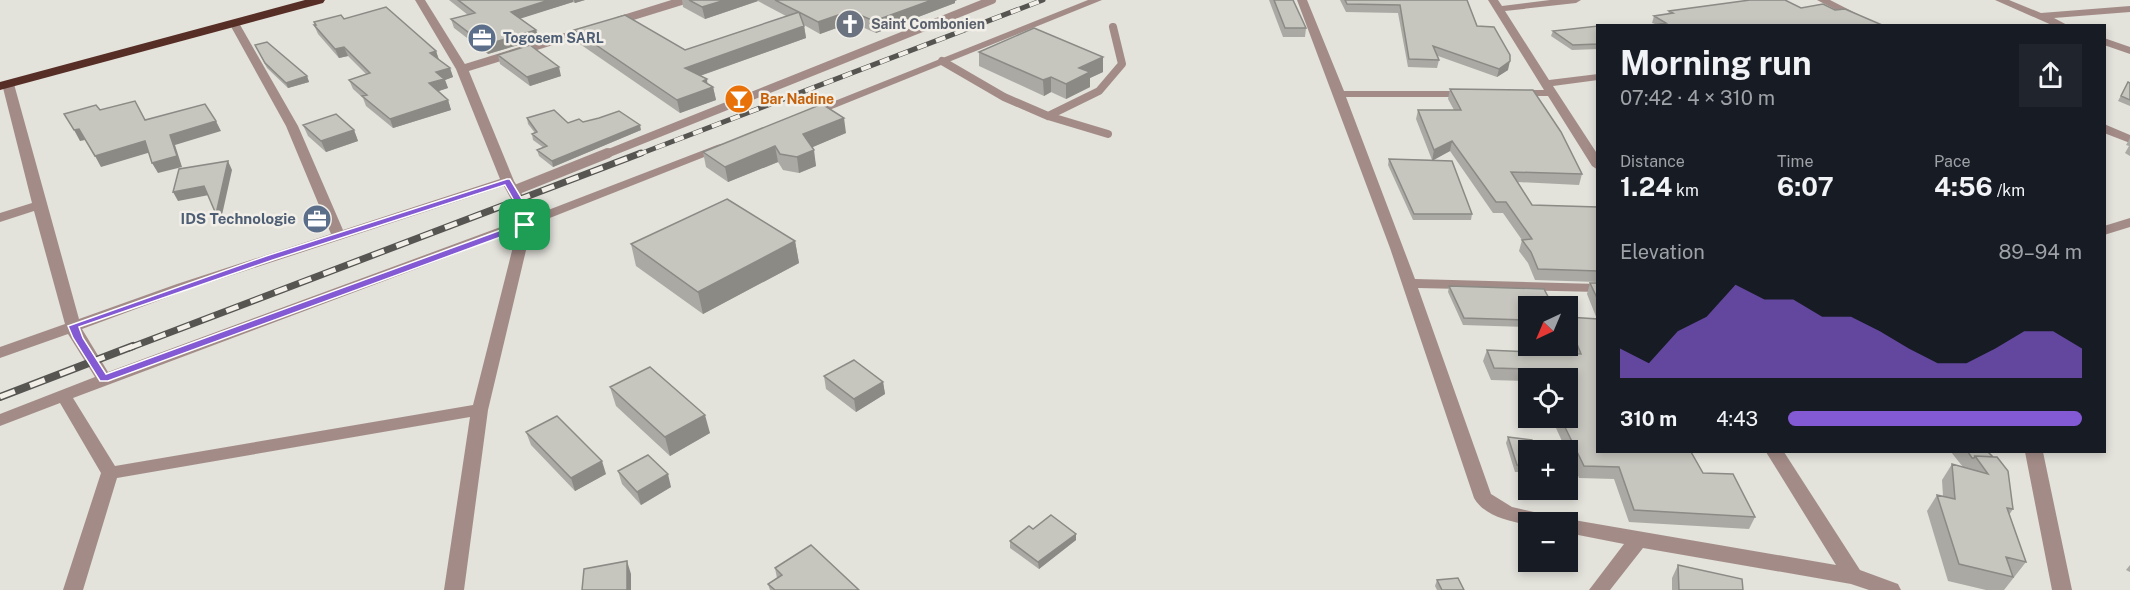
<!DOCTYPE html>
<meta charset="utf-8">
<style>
:root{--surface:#171b24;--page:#20242c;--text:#f1f3f6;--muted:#9ea1a6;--accent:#845ad4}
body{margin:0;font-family:"Public Sans",sans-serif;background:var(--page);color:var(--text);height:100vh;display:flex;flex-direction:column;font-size:22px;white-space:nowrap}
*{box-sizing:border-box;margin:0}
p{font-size:20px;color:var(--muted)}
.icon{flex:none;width:33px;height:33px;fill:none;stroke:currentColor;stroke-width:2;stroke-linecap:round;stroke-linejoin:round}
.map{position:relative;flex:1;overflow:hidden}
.drawer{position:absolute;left:1596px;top:24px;width:510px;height:429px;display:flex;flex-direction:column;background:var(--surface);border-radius:0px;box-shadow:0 3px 9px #0003}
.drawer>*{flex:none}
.needle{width:39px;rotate:224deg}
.buttons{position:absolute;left:1518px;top:296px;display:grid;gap:12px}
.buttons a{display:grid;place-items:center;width:60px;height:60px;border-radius:0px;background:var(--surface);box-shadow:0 3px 9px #0003;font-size:30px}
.pin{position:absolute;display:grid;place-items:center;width:51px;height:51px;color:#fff;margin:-26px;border-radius:12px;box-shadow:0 3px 9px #0006}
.round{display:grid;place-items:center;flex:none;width:63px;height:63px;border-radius:0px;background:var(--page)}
.overview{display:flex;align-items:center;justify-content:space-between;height:102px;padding:0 24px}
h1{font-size:33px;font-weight:700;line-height:45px}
.figures{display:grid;grid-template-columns:repeat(3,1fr);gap:9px;height:102px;padding:6px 24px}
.figures div{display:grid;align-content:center}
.figures b{font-size:26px;font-weight:700}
.figures small{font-size:16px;font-weight:400}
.figures p{font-size:16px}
.chart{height:168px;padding:12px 24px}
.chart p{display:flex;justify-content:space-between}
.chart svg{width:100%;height:108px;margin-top:6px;fill:var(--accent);opacity:.7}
ul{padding:0 24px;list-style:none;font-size:20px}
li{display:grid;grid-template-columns:96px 72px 1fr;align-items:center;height:45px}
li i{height:15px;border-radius:8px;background:var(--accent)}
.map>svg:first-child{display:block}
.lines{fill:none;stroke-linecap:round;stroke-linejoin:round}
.lane-far1{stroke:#a38c88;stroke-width:8}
.lane{stroke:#a38c88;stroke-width:10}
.street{fill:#a38c88;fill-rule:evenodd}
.highway{fill:#572e26;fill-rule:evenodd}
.rail-far2-casing{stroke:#565551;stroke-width:5}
.rail-far1-casing{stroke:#565551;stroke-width:7}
.rail-casing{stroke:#565551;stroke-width:8}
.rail-far2{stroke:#f1efe8;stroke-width:4;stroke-dasharray:10;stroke-linecap:butt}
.rail-far1{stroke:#f1efe8;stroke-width:4.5;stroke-dasharray:13;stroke-linecap:butt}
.rail{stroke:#f1efe8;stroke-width:5;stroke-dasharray:16;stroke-linecap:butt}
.wall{fill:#aaa9a3}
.shaded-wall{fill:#8b8a85}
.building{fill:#c6c5be;stroke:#8b8a85;stroke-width:1.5}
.route{fill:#845ad4;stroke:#fff;stroke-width:1.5;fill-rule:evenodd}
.labels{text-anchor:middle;stroke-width:5;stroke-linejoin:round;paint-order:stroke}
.far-worship-label{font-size:14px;font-weight:bold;fill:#5b616d;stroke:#f1efe8;text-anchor:start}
.far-service-label{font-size:14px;font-weight:bold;fill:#4e5e75;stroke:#f1efe8;text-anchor:start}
.far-food-label{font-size:14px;font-weight:bold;fill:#c56008;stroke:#f1efe8;text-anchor:start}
.service-label{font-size:15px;font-weight:bold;fill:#4e5e75;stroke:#f1efe8;text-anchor:end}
</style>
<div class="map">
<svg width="2130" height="590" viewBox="0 0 2130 590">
<rect width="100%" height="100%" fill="#e3e2db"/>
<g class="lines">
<path class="lane-far1" d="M617,21L685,0
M942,61L1004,97L1048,116L1108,134
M462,69L588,30
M1048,116L1099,91L1122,64L1113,27
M604,155L992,0"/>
<path class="lane" d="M513,191L608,153"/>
<path class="street" d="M415,0H425L468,69L514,181L525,199L530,217L717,145L721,144L727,148L532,225L488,410L464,590H444L470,417L117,478L83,590H63L101,473L60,403L0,426V414L95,377L68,334L0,358V347L65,324L34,211L0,222V213L32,203L2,84L8,81L14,84L79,319L177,284L331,234L286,126L229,23L230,21L239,23L298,126L343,230L500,179L456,69ZM504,186L511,199L517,221L108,372L82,329L187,290ZM517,231L473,405L115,466L73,398Z
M1088,0H1102L812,117L808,118L802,114Z
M1297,0H1307L1344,91H1468L1474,94L1468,97H1346L1415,279L1598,284V292L1418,288L1491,494L1512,507L1556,517L1558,522H1528V525C1509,521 1484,516 1474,498L1390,248Z
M1488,0H1498L1502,6L1550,0H1581L1576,3L1505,11L1549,80L1598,74V80L1553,86L1598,155V170L1592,166L1548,96H1516L1510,93L1516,90H1544Z
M1817,0H1830L1881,26H1867Z
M1995,0H2009L2041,13L2130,6V12L2054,18L2069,26H2054Z
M2104,38L2130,47V54L2104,45Z
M2104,124L2130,135V143L2104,133Z
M2130,218V227L2104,235V226Z
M1766,452H1784L1860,570L1898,584L1901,590H1869L1851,584L1643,548L1610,590H1589L1624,544L1568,533V522L1561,521L1568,519L1836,565Z
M2025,452H2043L2072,590H2052Z"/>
<path class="highway" d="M305,0H325L323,3L0,90V82Z"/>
<g class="rail-far2-casing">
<path id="rail-far2" d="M637,155L1043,0"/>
</g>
<g class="rail-far1-casing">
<path id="rail-far1" d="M129,348L641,153"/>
</g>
<g class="rail-casing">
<path id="rail" d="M0,397L133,346"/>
</g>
<use href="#rail-far2" class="rail-far2"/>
<use href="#rail-far1" class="rail-far1"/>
<use href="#rail" class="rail"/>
</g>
<path class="wall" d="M449,0H585L575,3L573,2L520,18L536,30L539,39L488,54L454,28L451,19L468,15Z
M682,0H957L955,1V3L876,33L862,27L852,30L842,26L820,34L804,25L806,38L700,76L707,79V83L713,87L716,100L680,113L577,42L574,30L685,50L786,16L758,1L705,19L683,7Z
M1269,0H1293L1306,28L1305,37H1283Z
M1340,0H1467L1477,26L1508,70L1497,77L1438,56L1439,60L1437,68L1408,67L1398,13L1346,12Z
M1801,8L1835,10L1655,24L1652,23L1654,16L1668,14L1669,11Z
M344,19L436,51L439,60L450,68L453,77L445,80L448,88L438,91L448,100L451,110L393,128L366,106L363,98L353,89L349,80L366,74L348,56L339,58L318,34L314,25H315L314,22Z
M1598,26V49L1572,50L1551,36L1553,31Z
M255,45L307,76L309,82L288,88L267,68Z
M979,52L1103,72L1090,78V87L1066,99L1051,92L1044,96L979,66Z
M498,55L561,76L530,86L500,64Z
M2128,82L2130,83V106L2118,101Z
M1450,89L1582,174L1579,185L1518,182L1532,205L1598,207V282L1535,280L1528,263L1519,251L1522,240L1503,213H1493L1450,151L1432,160L1472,214L1471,220H1413L1388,165L1389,159L1432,160L1416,119L1418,110H1454L1448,99Z
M527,118L568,123L583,122L641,130L553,167L539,156L537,150L544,148L533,140L532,134L535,133L528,124Z
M303,125L354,130L358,141L326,152L308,136Z
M846,133L812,147L816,166L799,173L783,170L778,162L728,182L706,167L703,152Z
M2130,138V156L2125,153L2129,146L2126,145Z
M795,241L799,263L703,314L636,266L631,244Z
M1590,283H1598V452L1703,473L1755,517L1749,529L1629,522L1614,479L1579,478L1568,453V450H1566L1556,428L1560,417H1568V378H1528V381L1491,380L1483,361L1487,350L1572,353L1568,342V317L1597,319L1587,294Z
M1449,286L1528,306V327L1463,325L1448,292Z
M824,376L883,382L885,394L856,412L826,389Z
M610,387L710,433L670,456L616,406Z
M526,432L606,474L575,491L531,445Z
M1508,437L1528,450V472H1515L1506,443Z
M1951,452H1988L2013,509L2009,515L2026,562L2004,590H1986L1948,581L1927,511L1937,495L1943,496L1942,480L1952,464L1963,467Z
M618,471L671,487L641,505L622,484Z
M1033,529L1076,534V540L1039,569L1010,548V541Z
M1678,565L1743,590H1672V578Z
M2130,565V572L2126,570Z
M775,568L859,590H770L768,584L777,578Z
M1437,580L1464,590H1437L1435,586Z"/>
<path class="shaded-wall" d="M549,0H573V2L513,21L511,12Z
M574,0H585L575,3Z
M725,0H757L758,1L705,19L702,7Z
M932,0H957L955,1V3L876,33L874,21Z
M841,14L842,26L820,34L818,22Z
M860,15L862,27L852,30L850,18Z
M804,26L806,38L688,80L685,68Z
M536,30L539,39L488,54L485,45Z
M344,47L348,56L339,58L335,49Z
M436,51L439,60L430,53Z
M1103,57V72L1090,78V87L1066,99V84L1079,68Z
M1510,61L1508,70L1497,77L1499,69Z
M559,67L561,76L530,86L527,77Z
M450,68L453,77L445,80L448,88L433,93L429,83L436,72Z
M307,76L309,82L288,88L286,83Z
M1051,77V92L1044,96L1043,80Z
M707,79L708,89L713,87L716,100L680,113L677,100L703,81Z
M448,100L451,110L393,128L390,119Z
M844,118L846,133L806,150L803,134Z
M216,121L221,131L175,145L182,167L158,173L152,163L170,135Z
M640,125L641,130L553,167L552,161Z
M79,129L85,140L80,141L74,130Z
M354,130L358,141L326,152L321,141Z
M145,141L151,152L101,167L95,156Z
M1452,141L1450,151L1432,161L1434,150Z
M775,146L778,162L728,182L725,167Z
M814,150L816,166L799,173L797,157Z
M228,161L232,170L220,224L216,214Z
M204,186L209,195L178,201L173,192Z
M795,241L799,263L703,314L698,292Z
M883,382L885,394L856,412L854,399Z
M705,415L710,433L670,456L665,437Z
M602,461L606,474L575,491L571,478Z
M668,474L671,487L641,505L637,492Z
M1076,534V540L1039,569L1038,562Z
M627,561L631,574V590H627Z"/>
<path class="building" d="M458,0H549L511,12L536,30L485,45L451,19L475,13Z
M689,0H725L702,7Z
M775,0H932L874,21L860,15L850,18L841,14L818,22L799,12L804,26L685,68L707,79L703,81L713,87L677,100L574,30L625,15L685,50L799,12Z
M1274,0H1293L1306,28H1285Z
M1345,0H1467L1477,26L1494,27L1510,55V61L1499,69L1433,46L1439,60L1409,59L1400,5L1347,4Z
M1750,0H1785L1801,8L1823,4L1835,10L1845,9L1882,25L1646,26L1666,23L1654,16L1673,13L1669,11Z
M386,7L436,51L430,53L450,68L436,72L444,79L429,83L448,100L390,119L362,96L367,95L349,80L370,73L344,47L335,49L314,25H316L314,22L341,15L344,19Z
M1598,26V44L1573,45L1553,31Z
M1034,28L1103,57L1079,68L1090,72L1066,84L1051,77L1043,80L979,52Z
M267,42L307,76L286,83L265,63L255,45Z
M530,45L559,67L527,77L498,55Z
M2128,82L2130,83V100L2121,96Z
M1450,89L1533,90L1561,132L1582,174L1511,172L1532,205L1598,207V271L1538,269L1531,252L1522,240L1532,239L1506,202H1496L1452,141L1434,150L1418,110H1461Z
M135,101L145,120L205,104L216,121L170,135L177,156L152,163L145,141L95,156L79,129L74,130L64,114L96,105L100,110Z
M822,104L844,118L803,134L814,150L797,157L780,154L775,146L725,167L703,152Z
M554,110L568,123L579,119L583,122L599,118L619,111L640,125L552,161L537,150L547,146L532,134L537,132L527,118Z
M336,114L354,130L321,141L303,125Z
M1389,159L1452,161L1472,214H1414Z
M228,161L216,214L204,186L173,192L179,169Z
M727,199L795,241L698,292L631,244Z
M1590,283H1598V300Z
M1449,286L1544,289L1553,306H1528V320L1464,318Z
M1568,317L1598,319V452H1691L1703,473L1733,474L1755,517L1634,510L1619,467L1584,466L1560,417L1571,416L1568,406V378H1557L1554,370L1494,368L1487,350L1581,354L1568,322Z
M854,360L883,382L854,399L824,376Z
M650,367L705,415L665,437L610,387Z
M557,416L602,461L571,478L526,432Z
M1508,437L1532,440L1536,450H1528V466L1517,465Z
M1968,452H1988L1993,457L1975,456L1974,458H1972Z
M648,455L668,474L637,492L618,471Z
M1975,456L1997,457L2008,471L2013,509L2007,508L2026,562L2006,557L2013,577L1959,564L1937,495L1955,499L1952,464L1988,474Z
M1051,515L1076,534L1038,562L1010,541L1029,526L1033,529Z
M811,545L859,590H775L768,584L782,575L775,568Z
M627,561V590H582L584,569Z
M1678,565L1742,579L1743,590H1679Z
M1458,578L1464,590H1442L1437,580Z"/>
<path class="route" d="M507,179H510L522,199L528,227L108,381H100L73,338L68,326L266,256ZM505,185L513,199L520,223L106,374L83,338L79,327L273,260Z"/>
<defs>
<g id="church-disc" transform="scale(1.5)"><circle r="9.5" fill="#6b7280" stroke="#f1efe8"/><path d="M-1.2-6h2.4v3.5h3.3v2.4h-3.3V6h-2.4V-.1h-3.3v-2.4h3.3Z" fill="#fff"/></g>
<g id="office-disc" transform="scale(1.5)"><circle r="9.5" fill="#5c6f8a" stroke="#f1efe8"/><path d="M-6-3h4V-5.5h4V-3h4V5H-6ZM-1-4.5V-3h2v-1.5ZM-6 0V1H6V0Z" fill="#fff"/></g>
<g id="bar-disc" transform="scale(1.5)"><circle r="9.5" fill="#e8710a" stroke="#f1efe8"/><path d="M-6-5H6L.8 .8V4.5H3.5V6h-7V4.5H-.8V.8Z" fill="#fff"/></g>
</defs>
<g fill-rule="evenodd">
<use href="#church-disc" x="850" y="24"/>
<use href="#office-disc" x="482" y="38"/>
<use href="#bar-disc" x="739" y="99"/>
<use href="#office-disc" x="317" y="219"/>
</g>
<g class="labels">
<g class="far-worship-label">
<text x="871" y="29">Saint Combonien</text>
</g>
<g class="far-service-label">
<text x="503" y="43">Togosem SARL</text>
</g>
<g class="far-food-label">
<text x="760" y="104">Bar Nadine</text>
</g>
<g class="service-label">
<text x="296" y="224">IDS Technologie</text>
</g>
</g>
</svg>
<div class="buttons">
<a><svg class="needle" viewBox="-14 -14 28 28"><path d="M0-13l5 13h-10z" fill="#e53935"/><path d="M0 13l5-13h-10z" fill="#9ea1a6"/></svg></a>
<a><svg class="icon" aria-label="locate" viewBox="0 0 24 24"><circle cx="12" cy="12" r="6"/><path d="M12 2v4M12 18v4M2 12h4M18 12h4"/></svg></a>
<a>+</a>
<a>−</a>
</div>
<div class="pin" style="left:525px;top:225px;background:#1e9e55"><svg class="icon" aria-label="arrive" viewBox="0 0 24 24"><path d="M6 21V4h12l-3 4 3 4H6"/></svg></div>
<section class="drawer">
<div class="overview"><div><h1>Morning run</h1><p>07:42 · 4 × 310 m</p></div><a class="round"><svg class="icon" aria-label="share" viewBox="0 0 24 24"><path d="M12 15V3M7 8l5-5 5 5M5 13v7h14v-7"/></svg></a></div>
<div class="figures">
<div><p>Distance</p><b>1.24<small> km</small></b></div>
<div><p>Time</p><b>6:07</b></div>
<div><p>Pace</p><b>4:56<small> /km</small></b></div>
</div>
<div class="chart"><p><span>Elevation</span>89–94 m</p>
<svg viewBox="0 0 160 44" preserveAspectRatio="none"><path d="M0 44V32L10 38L20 25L30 19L40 6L50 12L60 12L70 19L80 19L90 25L100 32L110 38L120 38L130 32L140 25L150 25L160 32V44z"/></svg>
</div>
<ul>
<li><b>310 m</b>4:43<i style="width:100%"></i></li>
</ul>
</section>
</div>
